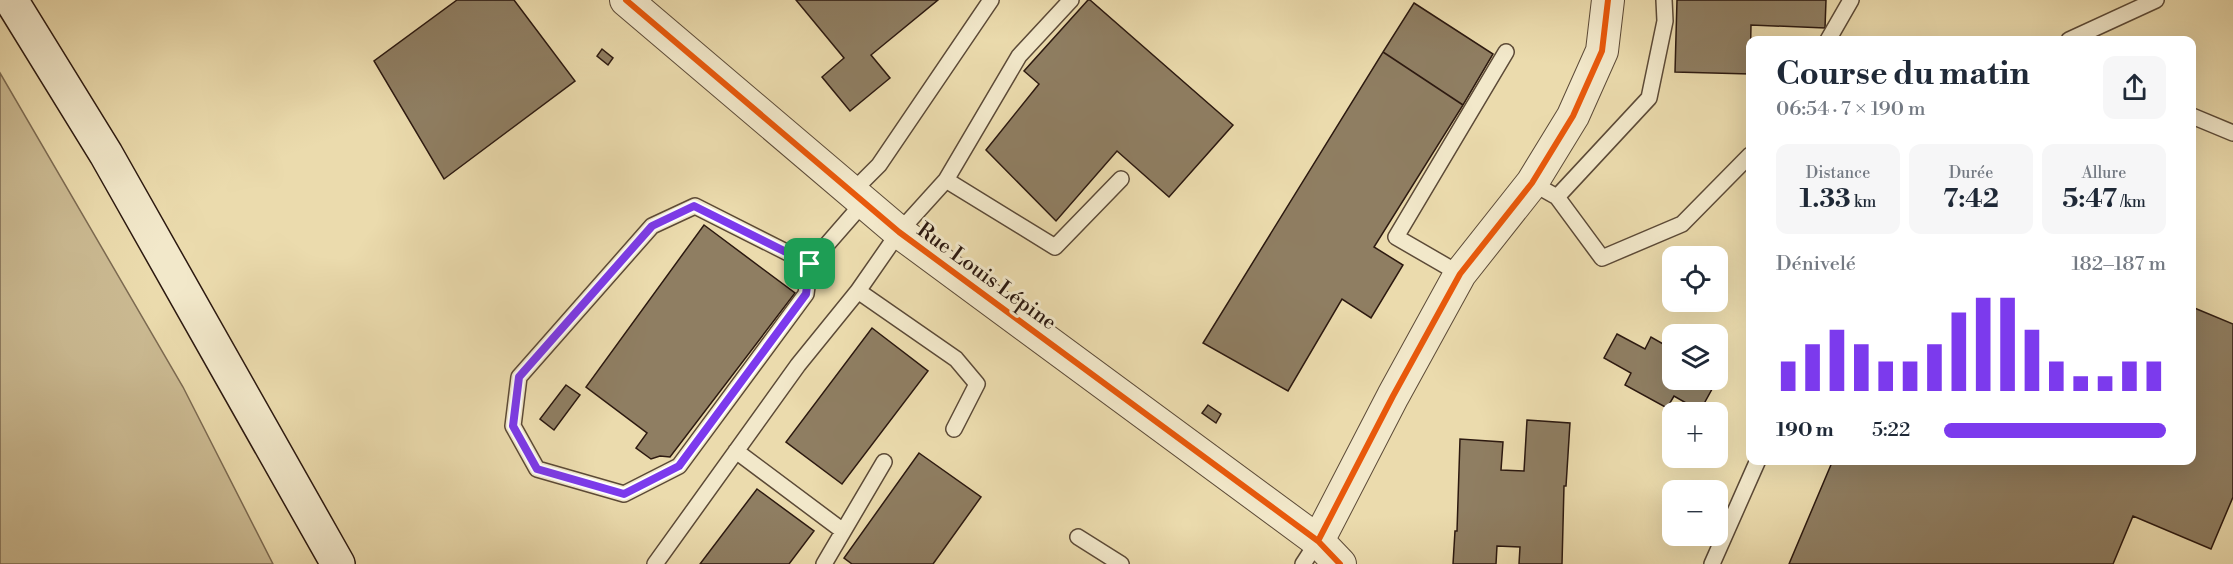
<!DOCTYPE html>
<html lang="fr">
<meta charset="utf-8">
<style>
:root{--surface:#fff;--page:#f6f6f7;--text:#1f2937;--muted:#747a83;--accent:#7c3aed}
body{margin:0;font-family:"Libre Bodoni",serif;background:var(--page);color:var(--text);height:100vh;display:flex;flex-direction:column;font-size:22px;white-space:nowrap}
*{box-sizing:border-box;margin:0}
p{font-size:20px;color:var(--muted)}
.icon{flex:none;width:33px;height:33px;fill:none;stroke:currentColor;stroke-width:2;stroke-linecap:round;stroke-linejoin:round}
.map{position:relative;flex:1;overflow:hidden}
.side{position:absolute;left:1746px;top:36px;width:450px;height:429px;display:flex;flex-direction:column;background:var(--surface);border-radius:12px;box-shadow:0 6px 24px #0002}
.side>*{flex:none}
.controls{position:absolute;left:1662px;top:246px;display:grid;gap:12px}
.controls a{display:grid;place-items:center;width:66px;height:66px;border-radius:12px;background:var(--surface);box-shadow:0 6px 24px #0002;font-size:30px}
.pin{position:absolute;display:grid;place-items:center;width:51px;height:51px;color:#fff;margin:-26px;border-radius:12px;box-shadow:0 3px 9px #0006}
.round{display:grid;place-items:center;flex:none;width:63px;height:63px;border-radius:12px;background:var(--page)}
.overview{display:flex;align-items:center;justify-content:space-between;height:102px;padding:0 30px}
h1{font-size:33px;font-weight:700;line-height:45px}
.metrics{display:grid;grid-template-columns:repeat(3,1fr);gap:9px;height:102px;padding:6px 30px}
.metrics div{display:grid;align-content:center;border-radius:12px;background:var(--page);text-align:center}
.metrics b{font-size:26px;font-weight:700}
.metrics small{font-size:16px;font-weight:400}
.metrics p{font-size:16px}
.chart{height:168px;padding:12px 30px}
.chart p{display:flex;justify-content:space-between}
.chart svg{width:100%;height:108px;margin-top:6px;stroke:var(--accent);stroke-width:6}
ul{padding:0 30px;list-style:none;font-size:20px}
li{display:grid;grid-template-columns:96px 72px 1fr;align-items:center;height:45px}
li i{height:15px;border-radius:8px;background:var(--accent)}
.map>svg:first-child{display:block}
.green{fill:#cbba92;stroke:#7c6a51;stroke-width:1.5}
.building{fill:#8f7e62;stroke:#2c1910;stroke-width:1.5}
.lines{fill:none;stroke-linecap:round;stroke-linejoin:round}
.service-casing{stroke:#5c4a37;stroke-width:18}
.minor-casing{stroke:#5c4a37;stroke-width:34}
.secondary-casing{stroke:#2c1910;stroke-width:36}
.service{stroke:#f2e8ca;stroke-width:15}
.minor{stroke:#f2e8ca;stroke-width:32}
.secondary{stroke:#f2e8ca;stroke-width:33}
.cycleway-casing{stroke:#f2e8ca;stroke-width:10}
.cycleway{stroke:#e8590c;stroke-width:6}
.route-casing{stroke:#fff;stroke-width:12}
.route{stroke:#7c3aed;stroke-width:8}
.labels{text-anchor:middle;stroke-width:6;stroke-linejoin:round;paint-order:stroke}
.street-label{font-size:21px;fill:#2c1910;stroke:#f2e8ca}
</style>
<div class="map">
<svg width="2233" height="564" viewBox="0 0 2233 564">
<rect width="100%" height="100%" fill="#ebdbad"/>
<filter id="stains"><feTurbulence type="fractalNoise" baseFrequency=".00333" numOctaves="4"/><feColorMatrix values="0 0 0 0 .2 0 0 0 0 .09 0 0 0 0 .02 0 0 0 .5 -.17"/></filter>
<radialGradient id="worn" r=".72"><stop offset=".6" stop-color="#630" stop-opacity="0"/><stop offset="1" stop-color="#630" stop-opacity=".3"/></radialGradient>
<path class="green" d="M0,73L183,387L273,564H0Z"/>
<path class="building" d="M457,0H514L575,81L444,179L374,61Z
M796,0H938L871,55L890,78L850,111L822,77L844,58Z
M1088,0H1090L1233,125L1169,197L1117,151L1056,221L986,150L1039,84L1024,71Z
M1677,0H1826L1825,28L1751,25L1750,74L1675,72Z
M1414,3L1493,54L1463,105L1383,52Z
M602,49L613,58L608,65L597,56Z
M1383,52L1463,105L1374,247L1403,265L1371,318L1342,299L1288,391L1203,343Z
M704,225L795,293L670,457L660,456L651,459L636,448L647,433L586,387Z
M2192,307L2233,324V497L2211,549L2133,516L2113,564H1789L1833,460H2192Z
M872,328L928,371L842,484L786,442Z
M1617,334L1645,349L1651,337L1672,349V380H1717L1700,411L1674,396L1667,408L1625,385L1631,373L1604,358Z
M566,385L580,395L554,430L540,419Z
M1208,405L1221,414L1216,423L1202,413Z
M1527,420L1570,423L1566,486H1564L1562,564H1519L1520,547L1497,546L1496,564H1453L1455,531H1457L1460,439L1503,442L1501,470L1524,471Z
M919,453L981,497L933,564H852L844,558Z
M757,489L814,531L789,564H700Z"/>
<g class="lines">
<g class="service-casing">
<path id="service" d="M1828,40L1851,0
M2069,40L2156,0
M2192,116L2233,133
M946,180L1019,56L1071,0
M1532,183L1557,197L1649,98L1665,21L1664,0
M852,192L879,165L991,0
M1557,197L1602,258L1682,224L1750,155
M810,264L806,294L679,466L624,494L537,469L513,426L519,377L652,226L695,206L810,264L864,202
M1460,274L1396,237L1506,52
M954,429L977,384L956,359L858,291L899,232L946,180L1055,247L1121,179
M736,451L843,531
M1078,537L1121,564
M655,564L798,365L858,291
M824,564L884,462
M1303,564L1318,541
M1712,564L1758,460"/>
</g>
<g class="minor-casing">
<path id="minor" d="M626,0L899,232L1318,541L1340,564
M1318,541L1393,396L1460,274L1532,183L1573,116L1602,51L1608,0"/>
</g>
<g class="secondary-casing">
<path id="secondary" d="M11,0L106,154L338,564"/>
</g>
<use href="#service" class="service"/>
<use href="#minor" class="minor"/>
<use href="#secondary" class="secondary"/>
<g class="cycleway-casing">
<path id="cycleway" d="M626,0L899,232L1318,541L1340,564
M1318,541L1393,396L1460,274L1532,183L1573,116L1602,51L1608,0"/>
</g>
<use href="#cycleway" class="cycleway"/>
</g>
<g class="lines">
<g class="route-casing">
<path id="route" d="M694,206L810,264L806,294L679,466L624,494L537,469L513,426L519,377L652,226Z"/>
</g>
<use href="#route" class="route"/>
</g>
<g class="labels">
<g class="street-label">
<text transform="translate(987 276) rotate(36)" y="7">Rue Louis Lépine</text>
</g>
</g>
<rect width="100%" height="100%" filter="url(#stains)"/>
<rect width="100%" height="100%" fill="url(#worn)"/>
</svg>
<div class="controls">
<a><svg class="icon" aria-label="locate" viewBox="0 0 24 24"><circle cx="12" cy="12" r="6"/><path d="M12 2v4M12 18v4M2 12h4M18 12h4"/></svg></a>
<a><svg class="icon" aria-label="layers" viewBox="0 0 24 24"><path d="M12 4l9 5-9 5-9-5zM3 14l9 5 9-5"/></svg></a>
<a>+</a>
<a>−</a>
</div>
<div class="pin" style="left:810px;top:264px;background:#1e9e55"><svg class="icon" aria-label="arrive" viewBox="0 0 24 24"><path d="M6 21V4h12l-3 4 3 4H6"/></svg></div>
<section class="side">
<div class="overview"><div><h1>Course du matin</h1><p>06:54 · 7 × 190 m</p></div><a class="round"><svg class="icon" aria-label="share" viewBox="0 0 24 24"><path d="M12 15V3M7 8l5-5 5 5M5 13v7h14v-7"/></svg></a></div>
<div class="metrics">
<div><p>Distance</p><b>1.33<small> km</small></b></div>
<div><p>Durée</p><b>7:42</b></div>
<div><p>Allure</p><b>5:47<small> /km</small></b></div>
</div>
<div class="chart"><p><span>Dénivelé</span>182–187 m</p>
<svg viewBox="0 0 160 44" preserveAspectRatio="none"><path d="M5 44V32M15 44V25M25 44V19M35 44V25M45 44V32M55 44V32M65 44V25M75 44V12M85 44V6M95 44V6M105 44V19M115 44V32M125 44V38M135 44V38M145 44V32M155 44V32"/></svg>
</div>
<ul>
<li><b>190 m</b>5:22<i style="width:100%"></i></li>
</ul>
</section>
</div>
